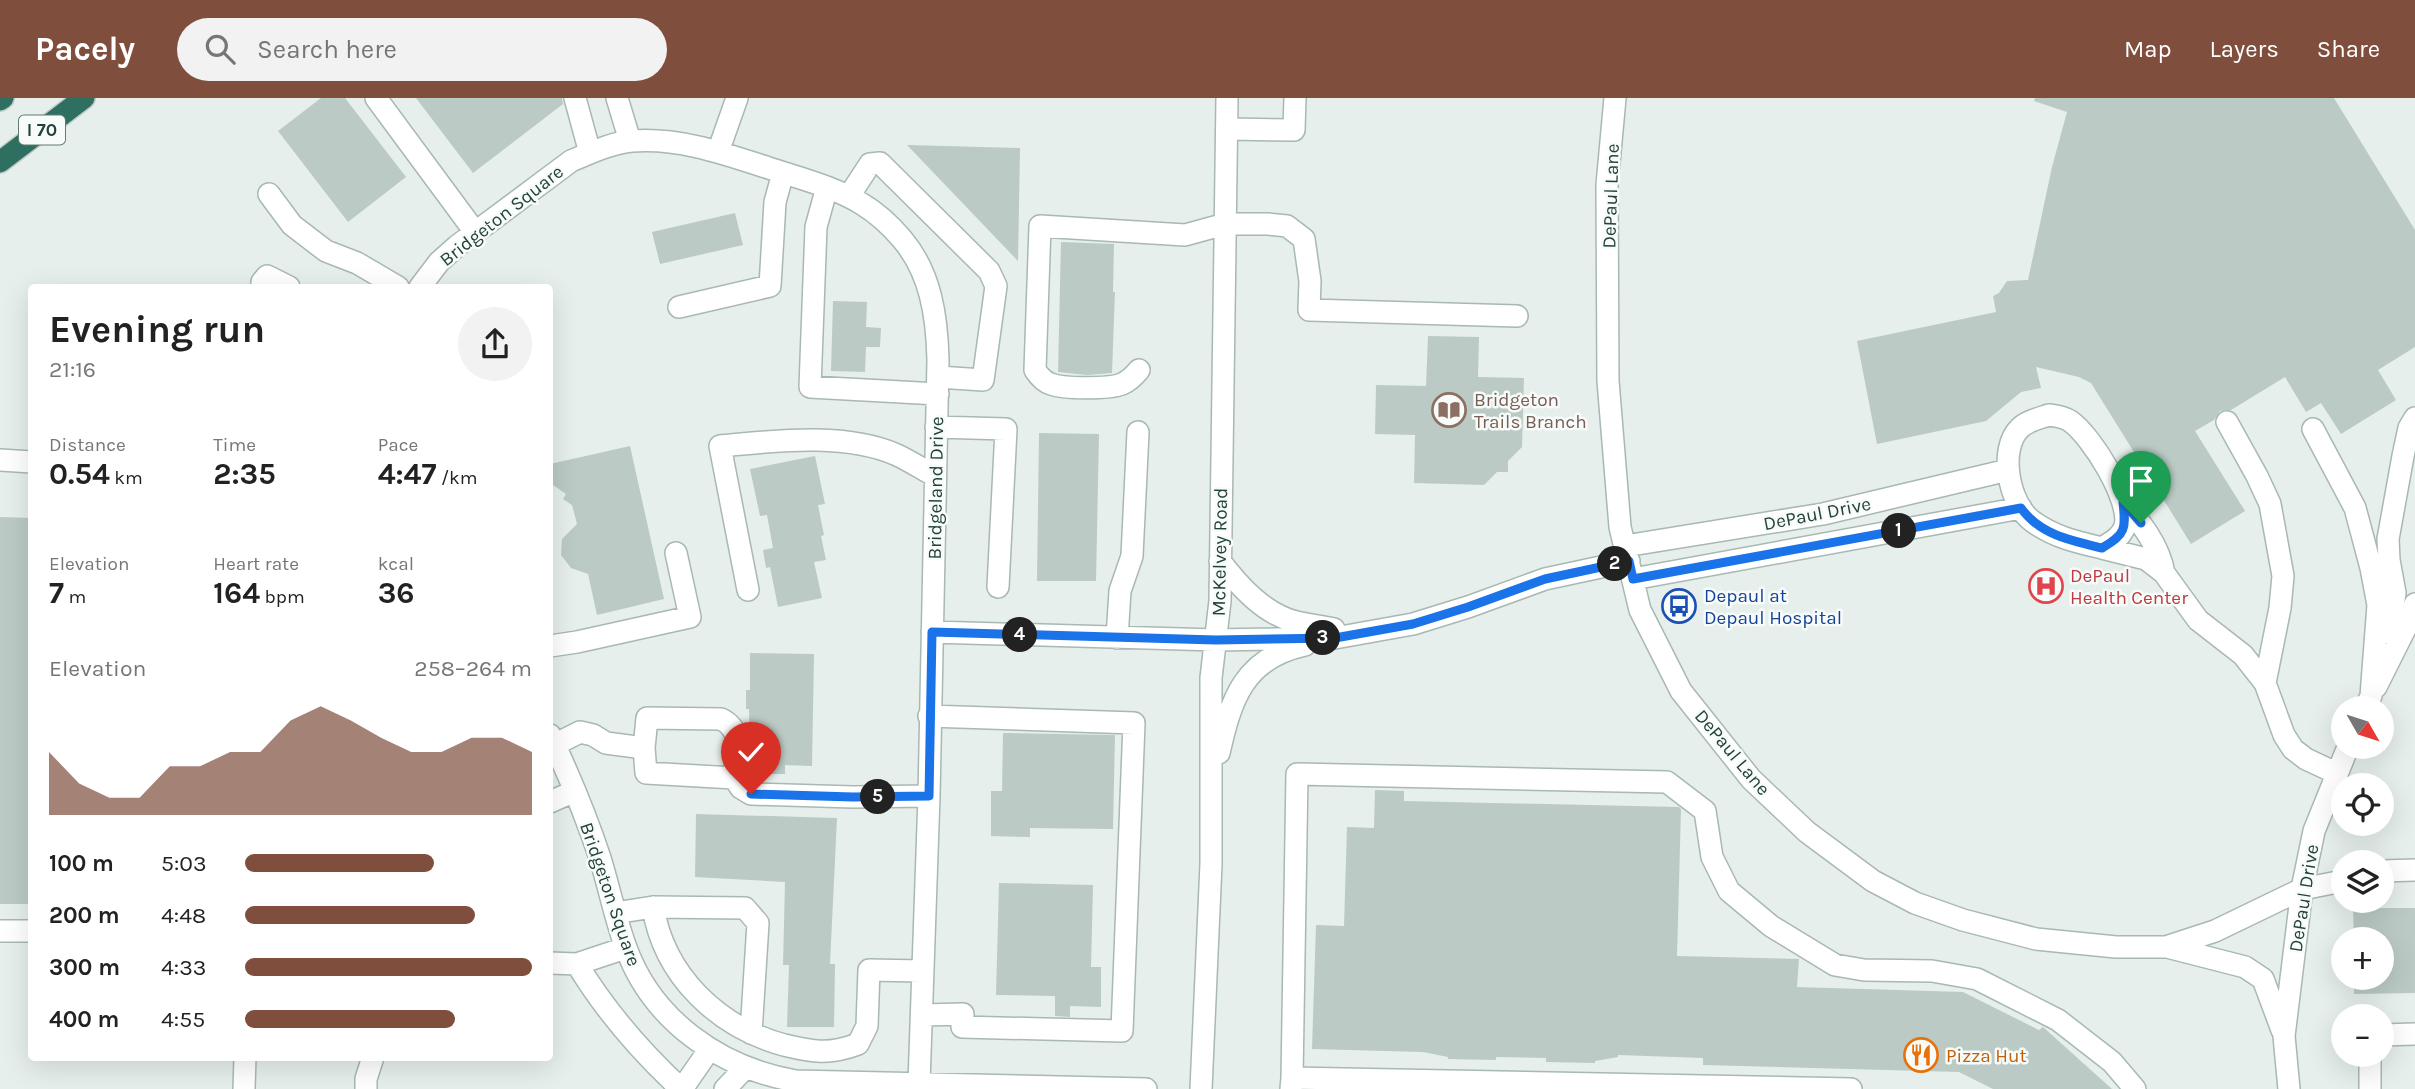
<!DOCTYPE html>
<meta charset="utf-8">
<style>
:root{--surface:#fff;--page:#f2f2f2;--text:#222;--muted:#767676;--accent:#804e3d}
body{margin:0;font-family:Karla,sans-serif;background:var(--page);color:var(--text);height:100vh;display:flex;flex-direction:column;font-size:26px;white-space:nowrap}
*{box-sizing:border-box;margin:0}
p{font-size:23px;color:var(--muted)}
.icon{flex:none;width:38px;height:38px;fill:none;stroke:currentColor;stroke-width:2;stroke-linecap:round;stroke-linejoin:round}
.map{position:relative;flex:1;overflow:hidden}
.details{position:absolute;left:28px;top:186px;width:525px;height:777px;display:flex;flex-direction:column;background:var(--surface);border-radius:7px;box-shadow:0 7px 28px #0002}
.details>*{flex:none}
.needle{width:46px;rotate:129deg}
.buttons{position:absolute;left:2331px;top:598px;display:grid;gap:14px}
.buttons a{display:grid;place-items:center;width:63px;height:63px;border-radius:50%;background:var(--surface);box-shadow:0 7px 28px #0002;font-size:35px}
.pin{position:absolute;display:grid;place-items:center;width:60px;height:60px;color:#fff;margin:-72px -30px;border-radius:50% 50% 50% 0;rotate:-45deg;box-shadow:0 0 7px #0007}
.pin .icon{rotate:45deg}
.km{position:absolute;width:35px;height:35px;margin:-18px;border-radius:50%;background:#222;color:#fff;font-size:19px;line-height:35px;text-align:center}
.round{display:grid;place-items:center;flex:none;width:74px;height:74px;border-radius:37px;background:var(--page)}
.head{display:flex;align-items:center;justify-content:space-between;height:119px;padding:0 21px}
h1{font-size:38px;font-weight:700;line-height:52px}
.stats{display:grid;grid-template-columns:repeat(3,1fr);gap:10px;height:119px;padding:7px 21px}
.stats div{display:grid;align-content:center}
.stats b{font-size:30px;font-weight:700}
.stats small{font-size:19px;font-weight:400}
.stats p{font-size:19px}
.chart{height:196px;padding:14px 21px}
.chart p{display:flex;justify-content:space-between}
.chart svg{width:100%;height:126px;margin-top:7px;fill:var(--accent);opacity:.7}
ul{padding:0 21px;list-style:none;font-size:23px}
li{display:grid;grid-template-columns:112px 84px 1fr;align-items:center;height:52px}
li i{height:18px;border-radius:9px;background:var(--accent)}
header{display:flex;align-items:center;gap:42px;box-sizing:border-box;height:98px;padding:0 35px;background:var(--accent);color:#fff}
header strong{font-size:33px}
nav{display:flex;gap:38px;margin-inline-start:auto;font-size:24px}
.search{width:490px;height:63px;background:var(--page);display:flex;align-items:center;gap:18px;box-sizing:border-box;padding:0 24px;border-radius:38px;color:var(--muted);font-size:26px}
.map>svg:first-child{display:block}
.building{fill:#bbcac4}
.lines{fill:none;stroke-linecap:round;stroke-linejoin:round}
.minor-casing{stroke:#a8b8b2;stroke-width:24}
.highway-casing{stroke:#c2cac8;stroke-width:24}
.minor{stroke:#fff;stroke-width:21}
.highway{stroke:#2f6f62;stroke-width:21}
.route-casing{stroke:#fff;stroke-width:14}
.route{stroke:#1a73e8;stroke-width:9}
.labels{text-anchor:middle;stroke-width:5;stroke-linejoin:round;paint-order:stroke}
.shield{fill:#f7fbf9;stroke:#637a73;stroke-width:2}
.shield-label{font-size:18px;font-weight:bold;fill:#24423a}
.street-label{font-size:19px;fill:#24423a;stroke:#f7fbf9}
.education-label{font-size:19px;fill:#785e54;stroke:#f7fbf9;text-anchor:start}
.health-label{font-size:19px;fill:#be3a42;stroke:#f7fbf9;text-anchor:start}
.transit-label{font-size:19px;fill:#164399;stroke:#f7fbf9;text-anchor:start}
.food-label{font-size:19px;fill:#c56008;stroke:#f7fbf9;text-anchor:start}
</style>
<header>
<strong>Pacely</strong>
<div class="search"><svg class="icon" aria-label="search" viewBox="0 0 24 24"><circle cx="10" cy="10" r="6"/><path d="M15 15l6 6"/></svg>Search here</div>
<nav><a>Map</a><a>Layers</a><a>Share</a></nav>
</header>
<div class="map">
<svg width="2415" height="991" viewBox="0 0 2415 991">
<rect width="100%" height="100%" fill="#e6efeb"/>
<path class="building" d="M321,0H345L406,79L348,124L278,33Z
M416,0H562L563,6L473,75Z
M2035,0H2334L2415,132V249L2378,272L2396,302L2341,336L2321,305L2306,314L2285,279L2231,312L2220,313L2214,322L2195,333L2245,413L2191,446L2091,285L2079,279L2036,269L2041,290L2021,294L1986,323L1877,346L1857,243L1996,214L1993,198L1999,195L2007,183L2028,182L2052,69L2067,14L2034,3Z
M907,47L1020,50L1018,163Z
M735,115L743,147L660,166L652,134Z
M1061,144L1114,146L1113,194H1115L1112,275L1087,277L1058,274Z
M833,203L867,204L866,229L881,230L880,249H866L865,274L831,273Z
M1428,238L1479,239L1478,279L1524,280L1522,349L1508,363V374H1497L1484,387L1414,385L1415,337L1375,336L1376,287L1426,288Z
M1039,335L1099,336L1096,483H1037Z
M630,348L664,501L597,517L588,476L571,470L561,457L562,441L577,426L572,407L563,401L566,396L550,385V366Z
M815,358L825,406L818,407L824,437L821,438L826,462L814,464L822,500L778,509L770,469L766,470L763,452L773,450L767,417L760,418L750,371Z
M0,419L32,420V806H0Z
M750,555L814,556L812,668L785,667V676H748L750,646L749,611H746V592H750Z
M1003,635L1115,637L1113,731L1030,730V739L991,738V693H1002Z
M1375,692L1404,693V703L1679,709L1681,711L1677,858L1799,861L1797,889L1963,894L2039,932L2043,929L2112,991H1993L1959,974L1703,967V960L1618,957V959L1595,963V965L1546,964V960L1496,959V962L1448,961V959L1423,954L1312,951L1316,827L1344,828L1347,729L1374,730Z
M696,716L837,720L830,866H835L834,929H787L789,867H783L785,784L695,779Z
M999,785L1093,787L1091,869H1101V909L1070,908V919L1055,918V898L996,897Z
M2353,810H2415V895L2354,896V880H2382V842H2354Z"/>
<g class="lines">
<g class="minor-casing">
<path id="minor" d="M376,0L475,134
M575,0L590,55
M617,0L630,43
M1615,0L1607,87L1608,283L1620,429L1640,512L1681,593L1751,681L1807,734L1873,783L1915,805L1963,822L2036,841L2116,849H2166L2215,833L2302,791L2343,783
M1227,31L1294,32L1295,0
M718,54L737,0
M827,89L816,129L810,289L938,296
M269,96L292,127L326,153L357,165L398,189
M849,98L870,66L880,65L989,173L996,188L983,282L938,279
M262,189V184L267,178L289,189
M420,189L439,164L457,148L571,63C590,55 611,45 632,43C682,39 731,58 778,73C806,82 836,90 862,106C877,115 891,128 902,141C931,175 937,219 938,262L929,698L919,985
M679,209L770,188L775,104L783,75
M1139,272C1134,278 1129,283 1122,286C1110,291 1063,291 1051,286C1044,284 1039,278 1035,272L1040,128L1185,137L1225,126H1268L1287,128L1304,141L1310,183L1309,212L1517,218
M2049,317C2057,318 2064,319 2070,323C2091,337 2132,403 2125,428C2121,440 2111,444 2102,450C2076,444 2054,439 2032,423C2009,406 1998,351 2020,330C2027,323 2040,320 2049,317Z
M2227,324L2257,378L2270,406L2283,478L2280,510L2265,585
M936,329L1006,331L998,489
M2313,331L2355,410L2371,470L2378,507L2371,598L2365,611
M0,362L32,364
M2123,404C2141,425 2159,447 2164,475
M1625,448L1823,416L2008,372
M2102,450L2146,461L2164,475L2198,522L2243,557L2265,585L2284,637L2293,651L2306,661L2336,675
M1220,463C1239,488 1264,516 1296,524C1308,527 1321,528 1334,531
M1633,481L2021,410
M748,492L720,348C775,343 845,334 897,357C910,363 922,371 935,378
M932,534L1216,542L1335,540L1413,526L1468,509L1545,481L1629,463
M2389,535L2395,495L2389,462L2388,441L2403,358L2409,330L2415,320
M1117,540L1120,493L1132,458L1138,334
M550,548L577,544L690,519L676,455
M2376,589L2407,527L2415,506
M550,637C569,677 586,718 600,760C609,789 615,819 625,847C651,922 720,970 796,983L1146,991
M550,649L580,634L593,637L606,645L644,650L646,675L734,680L741,690L751,696L853,699L929,698
M644,650L647,620L721,621C745,633 736,656 734,680
M1219,655C1231,601 1244,560 1305,547
M550,704L575,693
M2382,773L2415,772
M653,809L745,810L758,825L751,935
M615,815L653,809C664,878 718,929 784,947C813,954 829,957 858,946L867,928L869,872L922,873
M0,833H32
M2167,849L2245,869L2263,881L2282,932
M550,865L577,866L625,850
M577,866C606,914 640,953 681,991
M923,917L963,916L962,929L1122,933L1134,625L929,618
M2382,937L2415,936
M2370,957V991
M1292,980L1297,676L1667,684L1705,713L1712,759L1729,793L1771,828L1835,867L1864,872L1932,873L1977,881L2058,922L2112,964L2135,991
M244,991L245,959
M366,991V981L373,959
M682,991L709,952
M725,991L745,970
M1201,991L1211,766V580L1220,503L1227,0
M1291,991L1292,980L1851,991
M2289,991L2284,938L2302,791L2314,733L2348,649"/>
</g>
<g class="highway-casing">
<path id="highway" d="M0,2L3,0
M0,64L84,0"/>
</g>
<use href="#minor" class="minor"/>
<use href="#highway" class="highway"/>
</g>
<g class="lines">
<g class="route-casing">
<path id="route" d="M751,696L853,699L929,698L932,534L1216,542L1335,540L1413,526L1468,509L1545,481L1629,463L1633,481L2021,410C2040,437 2072,443 2102,450C2126,436 2126,431 2123,404L2141,425"/>
</g>
<use href="#route" class="route"/>
</g>
<defs>
<g id="library-ring" transform="scale(1.75)"><circle r="9.5" fill="#f7fbf9" stroke="#8d6e63" stroke-width="1.5"/><path d="M-6-4Q-3-5.5-.7-3.5V5Q-3 3-6 4ZM6-4Q3-5.5 .7-3.5V5Q3 3 6 4Z" fill="#8d6e63"/></g>
<g id="hospital-ring" transform="scale(1.75)"><circle r="9.5" fill="#f7fbf9" stroke="#e0444e" stroke-width="1.5"/><path d="M-5-5h3v3.5h4V-5h3V5h-3V1.5h-4V5h-3Z" fill="#e0444e"/></g>
<g id="bus-ring" transform="scale(1.75)"><circle r="9.5" fill="#f7fbf9" stroke="#1a4fb4" stroke-width="1.5"/><path d="M-5-6H5V4H4V6H2V4H-2V6H-4V4H-5ZM-3.5-4V0h7V-4ZM-3.5 1.2v1.5H-2V1.2ZM2 1.2v1.5H3.5V1.2Z" fill="#1a4fb4"/></g>
<g id="restaurant-ring" transform="scale(1.75)"><circle r="9.5" fill="#f7fbf9" stroke="#e8710a" stroke-width="1.5"/><path d="M-5-6h1v4h1v-4h1v4h1v-4h1v5L-1.5 .5V6h-2V.5L-5-1ZM5-6V6H3V1.5H1.5Q1.5-4 5-6Z" fill="#e8710a"/></g>
</defs>
<g fill-rule="evenodd">
<use href="#library-ring" x="1449" y="312"/>
<use href="#hospital-ring" x="2046" y="488"/>
<use href="#bus-ring" x="1679" y="508"/>
<use href="#restaurant-ring" x="1921" y="957"/>
</g>
<g class="labels">
<rect class="shield" x="19" y="17.5" width="46" height="29" rx="5"/>
<g class="shield-label">
<text x="42" y="38">I 70</text>
</g>
<g class="street-label">
<text transform="translate(1610 98) rotate(-88)" y="7">DePaul Lane</text>
<text transform="translate(501 117) rotate(-38)" y="7">Bridgeton Square</text>
<text transform="translate(935 390) rotate(-89)" y="7">Bridgeland Drive</text>
<text transform="translate(1817 415) rotate(-11)" y="7">DePaul Drive</text>
<text transform="translate(1219 454) rotate(-89)" y="7">McKelvey Road</text>
<text transform="translate(1733 654) rotate(50)" y="7">DePaul Lane</text>
<text transform="translate(611 796) rotate(71)" y="7">Bridgeton Square</text>
<text transform="translate(2303 800) rotate(-81)" y="7">DePaul Drive</text>
</g>
<g class="education-label">
<text x="1474" y="308">Bridgeton<tspan x="1474" dy="22">Trails Branch</tspan></text>
</g>
<g class="health-label">
<text x="2070" y="484">DePaul<tspan x="2070" dy="22">Health Center</tspan></text>
</g>
<g class="transit-label">
<text x="1704" y="504">Depaul at<tspan x="1704" dy="22">Depaul Hospital</tspan></text>
</g>
<g class="food-label">
<text x="1946" y="964">Pizza Hut</text>
</g>
</g>
</svg>
<div class="buttons">
<a><svg class="needle" viewBox="-14 -14 28 28"><path d="M0-13l5 13h-10z" fill="#e53935"/><path d="M0 13l5-13h-10z" fill="#767676"/></svg></a>
<a><svg class="icon" aria-label="locate" viewBox="0 0 24 24"><circle cx="12" cy="12" r="6"/><path d="M12 2v4M12 18v4M2 12h4M18 12h4"/></svg></a>
<a><svg class="icon" aria-label="layers" viewBox="0 0 24 24"><path d="M12 4l9 5-9 5-9-5zM3 14l9 5 9-5"/></svg></a>
<a>+</a>
<a>−</a>
</div>
<div class="pin" style="left:2141px;top:425px;background:#1e9e55"><svg class="icon" aria-label="arrive" viewBox="0 0 24 24"><path d="M6 21V4h12l-3 4 3 4H6"/></svg></div>
<div class="pin" style="left:751px;top:696px;background:#d93025"><svg class="icon" aria-label="check" viewBox="0 0 24 24"><path d="M5 12l5 5 9-10"/></svg></div>
<b class="km" style="left:1899px;top:433px">1</b>
<b class="km" style="left:1615px;top:466px">2</b>
<b class="km" style="left:1323px;top:540px">3</b>
<b class="km" style="left:1020px;top:537px">4</b>
<b class="km" style="left:878px;top:699px">5</b>
<section class="details">
<div class="head"><div><h1>Evening run</h1><p>21:16</p></div><a class="round"><svg class="icon" aria-label="share" viewBox="0 0 24 24"><path d="M12 15V3M7 8l5-5 5 5M5 13v7h14v-7"/></svg></a></div>
<div class="stats">
<div><p>Distance</p><b>0.54<small> km</small></b></div>
<div><p>Time</p><b>2:35</b></div>
<div><p>Pace</p><b>4:47<small> /km</small></b></div>
</div>
<div class="stats">
<div><p>Elevation</p><b>7<small> m</small></b></div>
<div><p>Heart rate</p><b>164<small> bpm</small></b></div>
<div><p>kcal</p><b>36</b></div>
</div>
<div class="chart"><p><span>Elevation</span>258–264 m</p>
<svg viewBox="0 0 160 44" preserveAspectRatio="none"><path d="M0 44V22L10 33L20 38L30 38L40 27L50 27L60 22L70 22L80 11L90 6L100 11L110 17L120 22L130 22L140 17L150 17L160 22V44z"/></svg>
</div>
<ul>
<li><b>100 m</b>5:03<i style="width:66%"></i></li>
<li><b>200 m</b>4:48<i style="width:80%"></i></li>
<li><b>300 m</b>4:33<i style="width:100%"></i></li>
<li><b>400 m</b>4:55<i style="width:73%"></i></li>
</ul>
</section>
</div>
